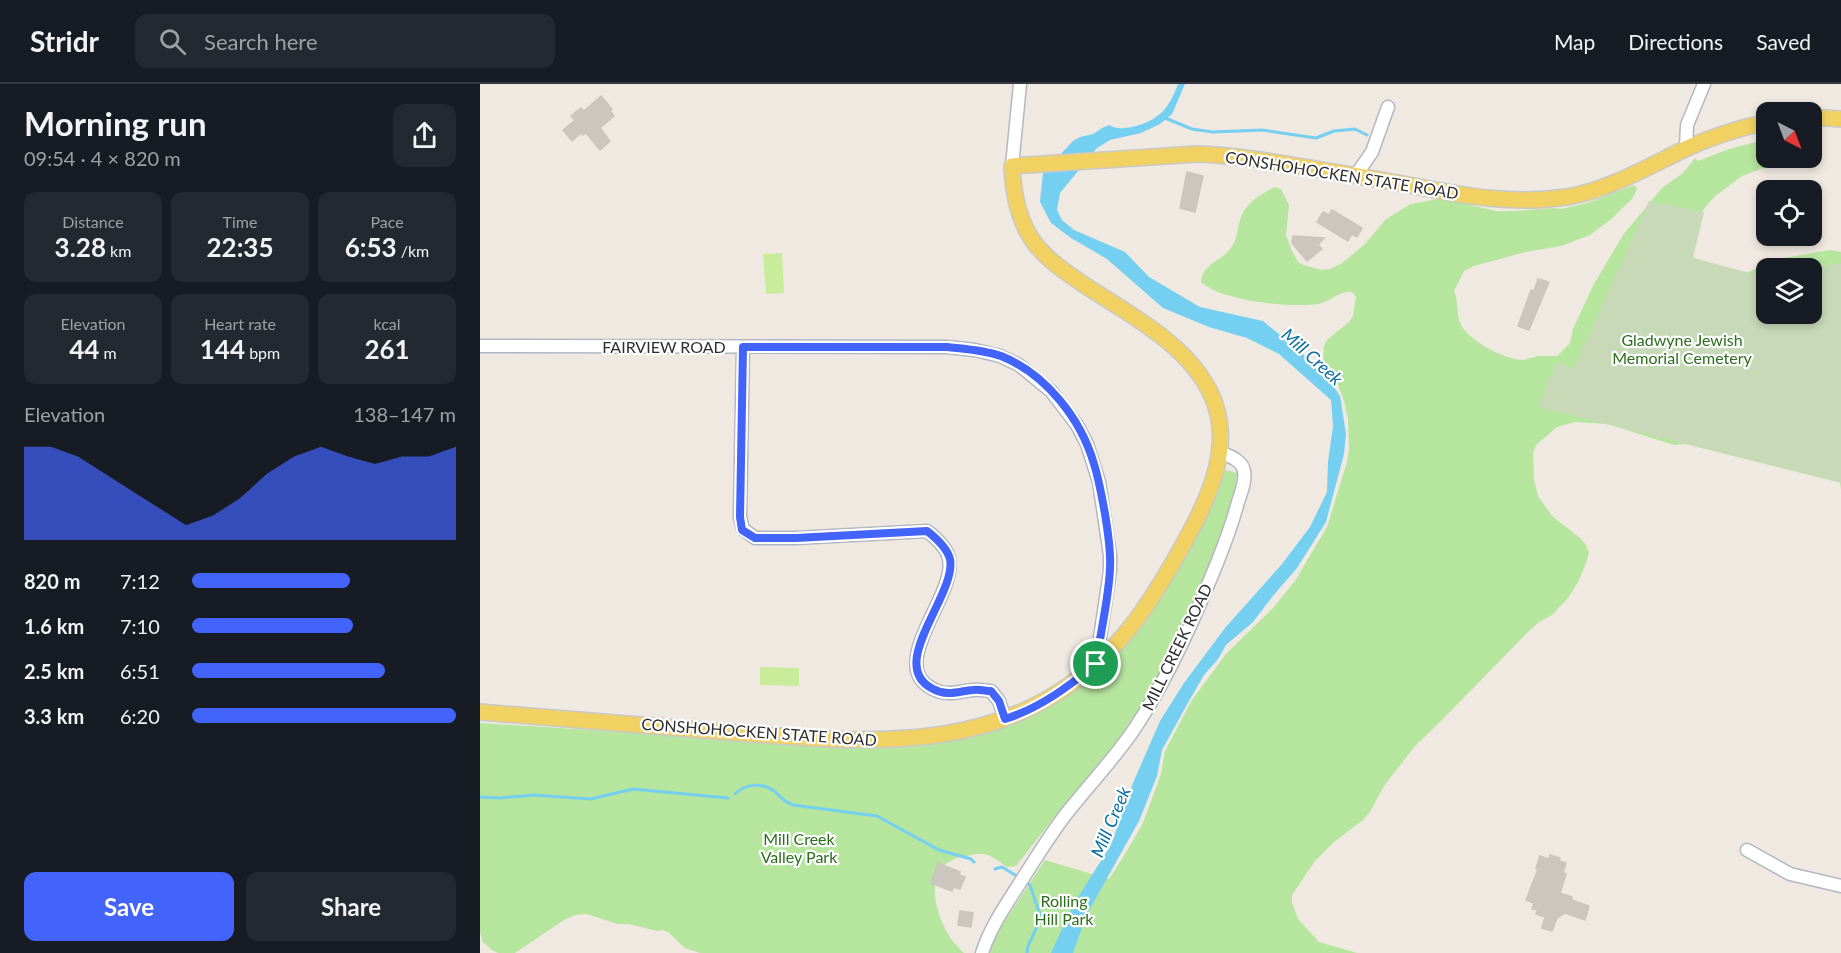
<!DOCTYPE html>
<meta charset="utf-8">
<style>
:root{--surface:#171b24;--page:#242831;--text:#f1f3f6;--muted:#9ea1a6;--line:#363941;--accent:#4264fb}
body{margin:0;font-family:Lato,sans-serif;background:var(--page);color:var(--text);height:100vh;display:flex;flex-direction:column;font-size:22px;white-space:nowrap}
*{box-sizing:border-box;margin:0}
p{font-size:20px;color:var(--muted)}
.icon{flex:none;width:33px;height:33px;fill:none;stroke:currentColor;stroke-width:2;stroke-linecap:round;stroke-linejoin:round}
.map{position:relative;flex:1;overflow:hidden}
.panel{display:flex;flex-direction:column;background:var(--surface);width:480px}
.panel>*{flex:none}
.needle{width:39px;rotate:138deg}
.controls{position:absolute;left:1276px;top:18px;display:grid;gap:12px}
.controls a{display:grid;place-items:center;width:66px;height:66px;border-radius:12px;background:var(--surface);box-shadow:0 3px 9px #0003;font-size:30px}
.pin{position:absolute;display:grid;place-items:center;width:51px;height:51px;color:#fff;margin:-26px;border:3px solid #fff;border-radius:50%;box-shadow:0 2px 6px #0007}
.round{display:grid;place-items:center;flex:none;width:63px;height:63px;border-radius:12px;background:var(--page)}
.overview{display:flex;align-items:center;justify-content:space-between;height:102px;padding:0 24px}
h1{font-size:33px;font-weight:700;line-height:45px}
.metrics{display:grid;grid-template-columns:repeat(3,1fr);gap:9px;height:102px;padding:6px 24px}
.metrics div{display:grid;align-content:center;border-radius:12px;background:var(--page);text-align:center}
.metrics b{font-size:26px;font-weight:700}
.metrics small{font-size:16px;font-weight:400}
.metrics p{font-size:16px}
.chart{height:168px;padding:12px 24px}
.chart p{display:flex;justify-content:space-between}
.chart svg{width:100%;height:108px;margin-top:6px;fill:var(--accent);opacity:.7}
.primary-button{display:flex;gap:12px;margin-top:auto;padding:12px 24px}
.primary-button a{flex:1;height:69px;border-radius:12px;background:var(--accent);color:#fff;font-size:24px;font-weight:700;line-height:69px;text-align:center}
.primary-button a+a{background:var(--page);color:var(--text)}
ul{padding:0 24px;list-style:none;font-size:20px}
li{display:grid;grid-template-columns:96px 72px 1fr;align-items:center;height:45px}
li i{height:15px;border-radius:8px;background:var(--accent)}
header{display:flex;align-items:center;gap:36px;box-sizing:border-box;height:84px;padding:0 30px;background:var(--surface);border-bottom:2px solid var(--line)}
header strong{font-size:28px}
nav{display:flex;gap:33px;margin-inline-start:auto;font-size:21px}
.search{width:420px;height:54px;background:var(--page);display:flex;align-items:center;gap:15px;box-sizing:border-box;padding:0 21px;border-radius:12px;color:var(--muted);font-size:22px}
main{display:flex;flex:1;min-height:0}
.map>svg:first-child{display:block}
.green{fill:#b6e59e;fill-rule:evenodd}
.cemetery{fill:#c8d9b8}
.pitch{fill:#c9ec9a}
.water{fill:#75cff0}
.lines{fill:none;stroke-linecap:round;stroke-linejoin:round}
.stream{stroke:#75cff0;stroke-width:3}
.building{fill:#cbc7bf;stroke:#cbc5ba;stroke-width:1.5}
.minor-casing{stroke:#b4b7c1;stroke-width:15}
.major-casing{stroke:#c9c9c9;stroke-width:18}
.minor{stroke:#fff;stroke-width:12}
.major{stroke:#f2d163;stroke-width:15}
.route-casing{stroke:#fff;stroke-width:12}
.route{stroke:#4264fb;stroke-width:8}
.labels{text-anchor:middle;stroke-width:4.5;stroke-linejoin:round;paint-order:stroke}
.street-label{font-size:16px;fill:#2e2e2e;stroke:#fff}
.park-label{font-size:16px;fill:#2c6e1b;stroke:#fff}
.water-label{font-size:18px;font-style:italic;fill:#0d6fa3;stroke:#fff}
</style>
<header>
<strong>Stridr</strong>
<div class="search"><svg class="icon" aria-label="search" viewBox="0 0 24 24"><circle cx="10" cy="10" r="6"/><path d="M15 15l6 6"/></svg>Search here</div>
<nav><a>Map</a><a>Directions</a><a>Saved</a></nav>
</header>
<main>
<section class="panel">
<div class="overview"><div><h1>Morning run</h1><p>09:54 · 4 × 820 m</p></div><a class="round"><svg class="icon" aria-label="share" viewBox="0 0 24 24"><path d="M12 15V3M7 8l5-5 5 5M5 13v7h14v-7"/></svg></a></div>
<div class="metrics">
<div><p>Distance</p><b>3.28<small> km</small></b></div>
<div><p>Time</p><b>22:35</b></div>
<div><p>Pace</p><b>6:53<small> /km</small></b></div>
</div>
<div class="metrics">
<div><p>Elevation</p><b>44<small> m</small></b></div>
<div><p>Heart rate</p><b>144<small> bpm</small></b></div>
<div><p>kcal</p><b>261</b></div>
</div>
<div class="chart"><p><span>Elevation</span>138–147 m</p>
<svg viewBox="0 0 160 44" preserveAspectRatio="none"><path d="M0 44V6L10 6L20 10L30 17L40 24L50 31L60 38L70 34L80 27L90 17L100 10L110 6L120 10L130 13L140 10L150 10L160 6V44z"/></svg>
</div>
<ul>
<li><b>820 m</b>7:12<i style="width:60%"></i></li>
<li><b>1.6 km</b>7:10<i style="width:61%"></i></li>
<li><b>2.5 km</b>6:51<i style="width:73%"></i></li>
<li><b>3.3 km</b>6:20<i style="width:100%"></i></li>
</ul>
<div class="primary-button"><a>Save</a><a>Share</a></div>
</section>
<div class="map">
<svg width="1361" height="869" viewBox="0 0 1361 869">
<rect width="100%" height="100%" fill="#efe9e1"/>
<path class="green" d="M1287,55V74H1309L1262,92L1234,113L1215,136L1203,170L1263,191L1293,176L1350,166L1361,168V405L1360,399L1351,386L1235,357L1194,361L1128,340L1095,338L1077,343L1056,361L1053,369L1054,396L1058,412L1072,432L1100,454L1106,461L1109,468L1107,477L1098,498L1088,514L1072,531L1059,538L1047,549L959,639L935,662L904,702L890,728L883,736L854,758L835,777L812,811V819L818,835L839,858L877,869H508L513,855L565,776L629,795L647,767L663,739L681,690L685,667L712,616L746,570L794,523L815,497L847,443L867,378L869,365L868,335L864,317L858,301L843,283L844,262L847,256L870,237L873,232L876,213L872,208C860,206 850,218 838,220C810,224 741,217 721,198C722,180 742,177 751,164C758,155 757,143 761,133C767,118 782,109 795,103L801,105L809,121L806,151L812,167L818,178L823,181L842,186L849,185L861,180L885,160L906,135L931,120L962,114L1016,127H1036L1074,124L1081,125L1107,119L1154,101L1157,105L1152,115L1130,136L1110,151L1081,162L1045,168L994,182L984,187L974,207C979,218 976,228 980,239C986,255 1026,277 1044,276C1048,275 1053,273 1058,272C1064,272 1070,272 1077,272L1090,259L1093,245L1114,200L1143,151L1182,104L1203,89L1215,74L1218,77L1249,65ZM1287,184H1332V230H1287Z
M745,386L757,389L754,414L728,490L673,607L642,658L573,735L536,782L527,783C521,779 514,773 508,771C500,768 492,771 485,772C440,780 454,828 471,855C475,860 480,865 484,869H220L205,864L188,848L183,846L177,847L149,840H137L107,830L95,831L84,836L35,869H18L12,866L3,858L0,848V639L363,662L419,661L589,609L619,587L648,557L714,452Z"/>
<path class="cemetery" d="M1169,117L1224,128L1213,174L1281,192L1287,191V230H1332V184H1326L1361,179V399L1058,323L1076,279L1094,284Z"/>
<path class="pitch" d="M302,169L304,209L286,210L283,170Z
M280,583L319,584V602L280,601Z"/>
<path class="water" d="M698,0H705L692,30L680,40L661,49L630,56L617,64L580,109L577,126L582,136L594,146L645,168L669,193L720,223L783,237L817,265L846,291L860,312L866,350L864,370L846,438L817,484L792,513L773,538L746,561L738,575L724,591L709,617L682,666L677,692L659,737L607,830L593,869H571L593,821L631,761L653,699L680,637L704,599L745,544L802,480L830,443L847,408L848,378L853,342L851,316L799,270L767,254L729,243L683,224L627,175L591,154L571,139L560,118L563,89L593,57L600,53L613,50L622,44L629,41C637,46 644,44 652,43C678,37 689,25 698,0Z"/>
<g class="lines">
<path class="stream" d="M685,34L712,45L733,48L782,46L836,54L854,47L875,45L887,51
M255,710C265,700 282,698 294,707C302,713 302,717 313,721L397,732L459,766L491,775L494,778
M0,713L20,714L54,711L111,715L153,705L248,714
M515,785L522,783L540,794
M545,798L550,801L561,834L548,862L547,869"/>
</g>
<path class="building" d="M121,12L132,25L130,27L134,32L120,44L130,57L120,66L106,49L103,51L101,49L92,57L83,46L95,36L91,32L101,24L104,27Z
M707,88L723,92L715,128L700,124Z
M852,126L882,144L877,153L872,150L868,157L837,138L843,128L849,131Z
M813,152L844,154L838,161L842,165L827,177L812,159Z
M1058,195L1069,198L1049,246L1038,242L1051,206L1054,207Z
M1070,771L1080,774L1079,777L1086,779L1083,789L1086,790L1080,809L1092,813V816L1109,822L1105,836L1085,829L1077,834L1072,847L1062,844L1065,833L1056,830L1058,826L1052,825L1054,819L1046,816L1058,785L1056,784L1060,772L1069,775Z
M458,779L480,788L479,791L485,793L480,805L474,803L472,807L451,799Z
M480,827L493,829L491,843L478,841Z"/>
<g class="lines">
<g class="minor-casing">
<path id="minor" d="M1206,64L1207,41L1224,0
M532,82L540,0
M876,91L892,68L908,23
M0,262L467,263L495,266L520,272L539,281L571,307L597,341L607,360L619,398L630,471V487L616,580
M263,263L260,433L263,445L275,454H316L447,447C456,454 467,464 469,475C477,511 405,581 453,605C468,613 479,607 493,606C499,605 506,607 511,607L519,617L525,635
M1267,766L1310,790L1361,802
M502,869C511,841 528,818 543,794C560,768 575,742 595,719C616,693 639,669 657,641C685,598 707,551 727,503C739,475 750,448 758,418C761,409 766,397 764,387C762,376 749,372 740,368"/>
</g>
<g class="major-casing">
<path id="major" d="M1332,33L1361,35
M0,628C86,635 173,642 259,649C398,660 533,672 637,559C661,533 680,501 698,470C724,423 757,365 731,310C707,259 648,230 603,200C584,187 564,174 551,154C537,132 533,107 532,82L717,70C751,71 783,76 817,82C856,88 895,95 934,102C986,112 1033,121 1087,113C1129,106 1167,83 1205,65C1231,53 1259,44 1287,38"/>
</g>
<use href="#minor" class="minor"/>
<use href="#major" class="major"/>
</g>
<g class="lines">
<g class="route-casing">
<path id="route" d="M263,263H467C485,265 504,266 521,272C566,290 601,335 614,380C619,396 622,413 625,430C628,448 631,466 630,484C629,514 620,550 616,580C588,603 560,624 525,635L519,617L511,607C506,607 499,605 493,606C479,607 468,613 453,605C405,581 477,511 470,475C467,464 456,454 447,447L316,454H275L262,446L260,433Z"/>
</g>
<use href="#route" class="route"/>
</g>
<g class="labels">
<g class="street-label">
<text transform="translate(862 91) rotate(9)" y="6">CONSHOHOCKEN STATE ROAD</text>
<text x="184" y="269">FAIRVIEW ROAD</text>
<text transform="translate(697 563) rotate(-64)" y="6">MILL CREEK ROAD</text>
<text transform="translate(279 648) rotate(4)" y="6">CONSHOHOCKEN STATE ROAD</text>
</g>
<g class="park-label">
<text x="1202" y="262">Gladwyne Jewish<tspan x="1202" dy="18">Memorial Cemetery</tspan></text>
<text x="319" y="761">Mill Creek<tspan x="319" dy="18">Valley Park</tspan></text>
<text x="584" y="823">Rolling<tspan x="584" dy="18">Hill Park</tspan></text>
</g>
<g class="water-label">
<text transform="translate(832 273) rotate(42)" y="6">Mill Creek</text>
<text transform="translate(631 738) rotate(-67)" y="6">Mill Creek</text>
</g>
</g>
</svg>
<div class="controls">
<a><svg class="needle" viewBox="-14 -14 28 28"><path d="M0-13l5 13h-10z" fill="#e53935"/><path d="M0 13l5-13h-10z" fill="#9ea1a6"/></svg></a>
<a><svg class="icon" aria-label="locate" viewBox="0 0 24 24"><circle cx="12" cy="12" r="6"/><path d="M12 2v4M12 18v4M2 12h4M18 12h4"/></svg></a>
<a><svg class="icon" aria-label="layers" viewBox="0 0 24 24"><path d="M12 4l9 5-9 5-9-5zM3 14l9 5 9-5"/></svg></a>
</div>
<div class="pin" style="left:616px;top:580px;background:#1e9e55"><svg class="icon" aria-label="arrive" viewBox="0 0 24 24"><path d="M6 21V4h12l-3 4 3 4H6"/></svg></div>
</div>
</main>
